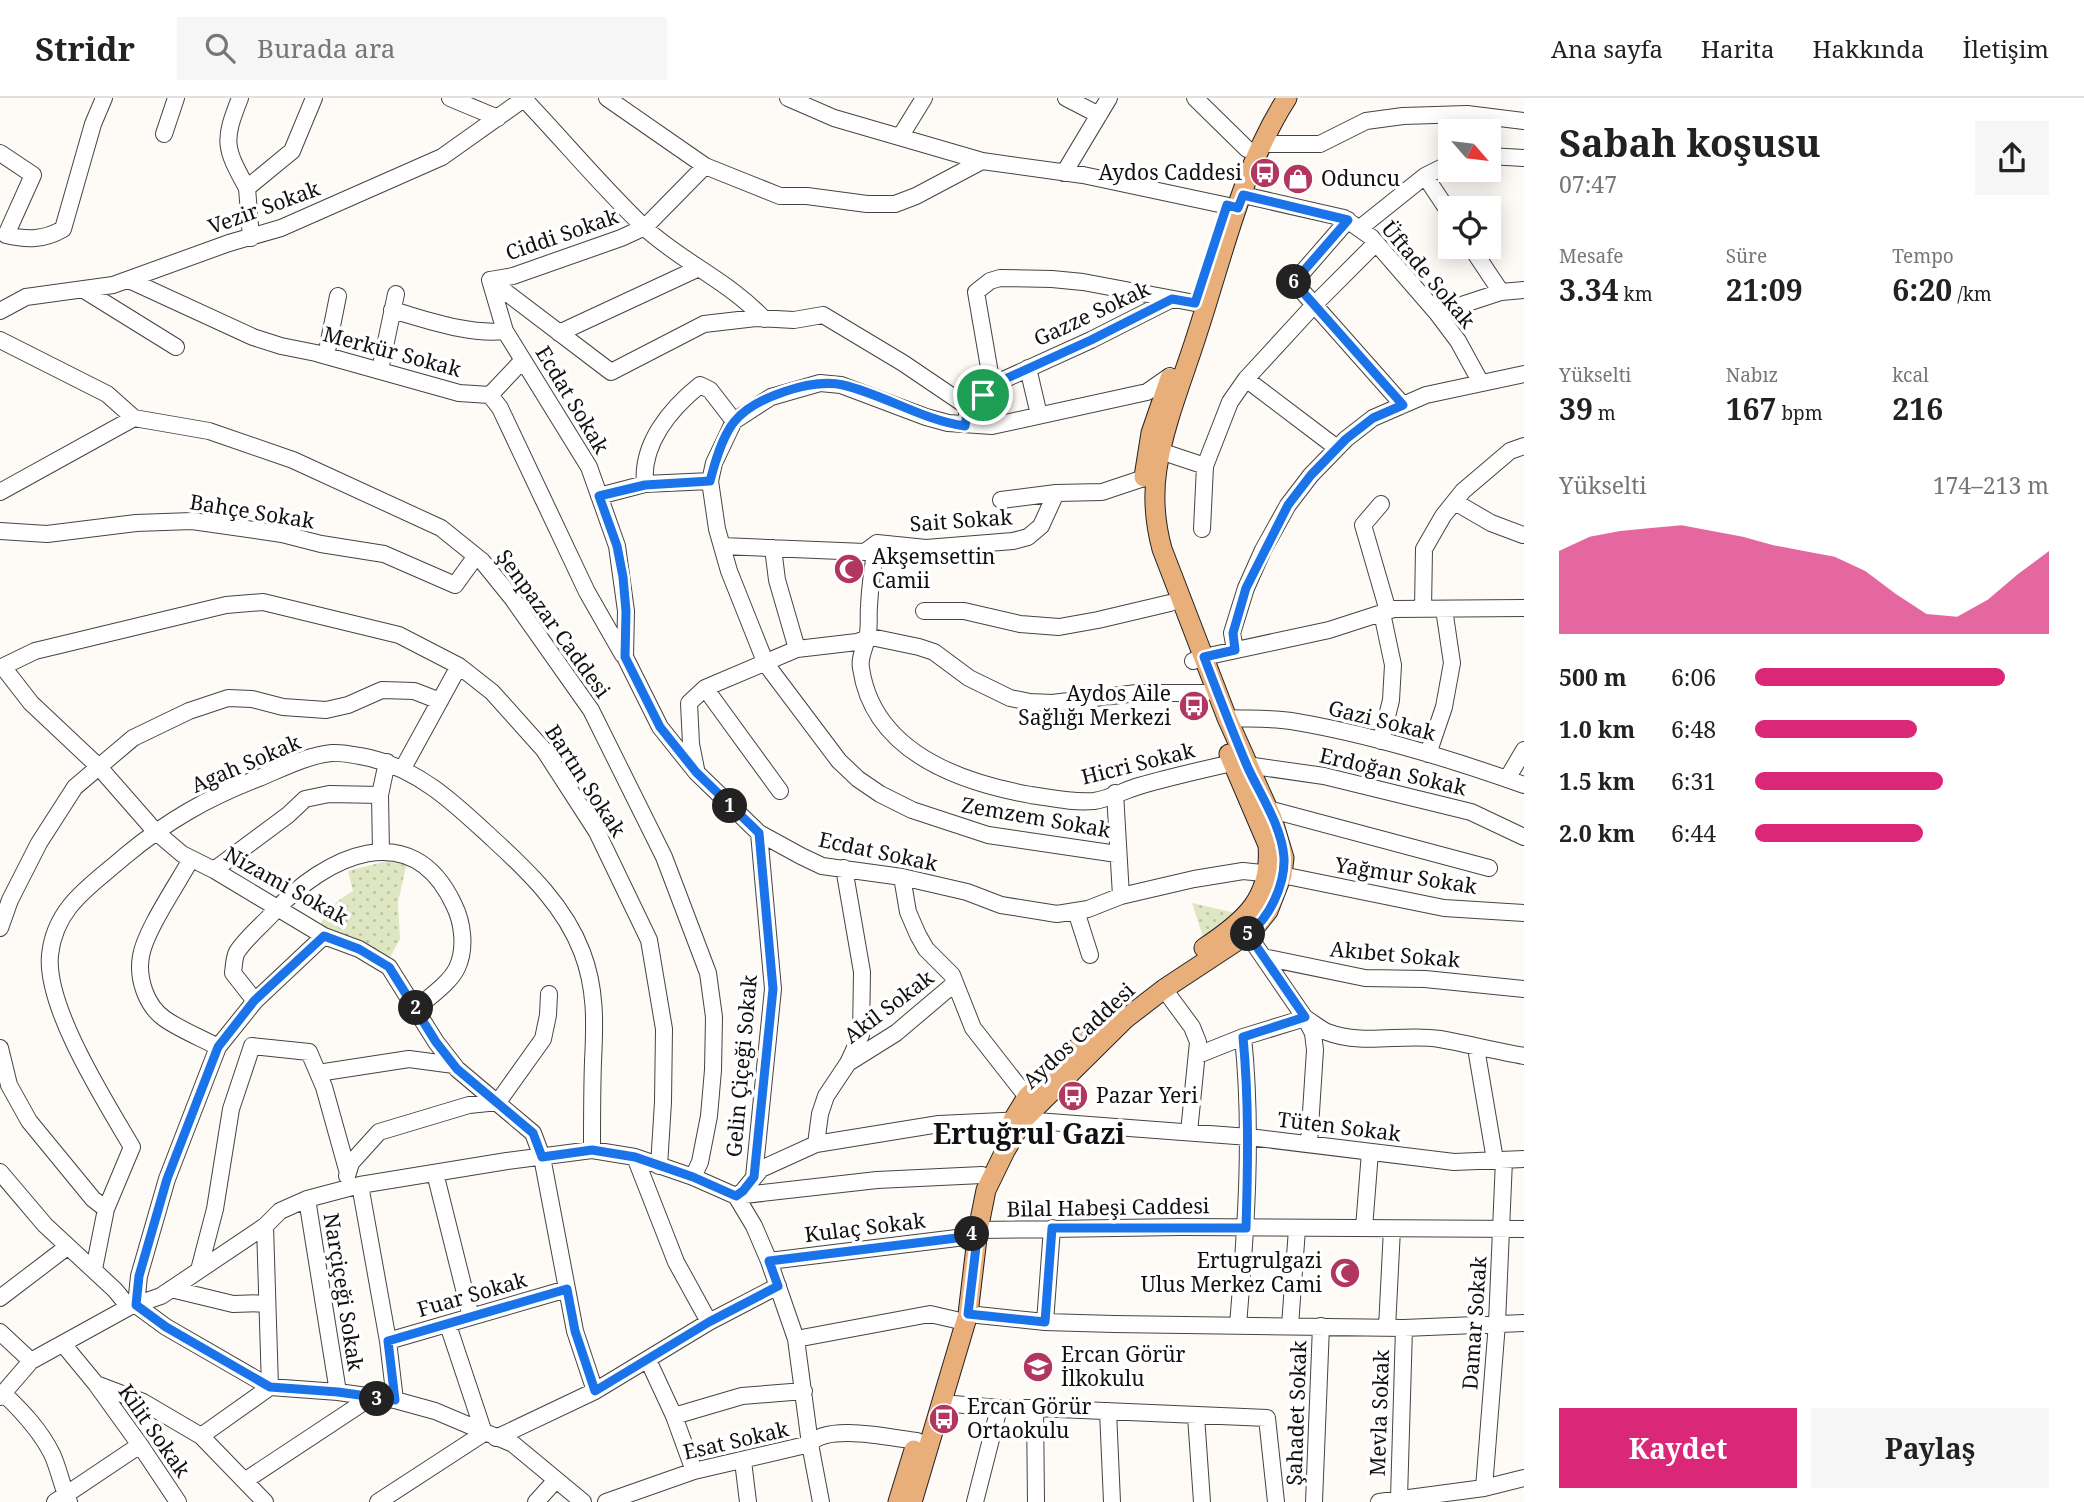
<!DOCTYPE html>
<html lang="tr">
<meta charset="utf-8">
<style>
:root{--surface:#fff;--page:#f6f6f6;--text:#222;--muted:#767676;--line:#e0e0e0;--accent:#db2777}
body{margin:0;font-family:"Noto Serif",serif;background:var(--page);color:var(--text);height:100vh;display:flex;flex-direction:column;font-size:26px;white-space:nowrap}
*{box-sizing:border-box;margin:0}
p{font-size:23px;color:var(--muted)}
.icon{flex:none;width:38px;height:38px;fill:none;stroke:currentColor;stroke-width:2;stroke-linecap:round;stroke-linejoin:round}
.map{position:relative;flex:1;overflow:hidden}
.sheet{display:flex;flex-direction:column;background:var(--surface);width:560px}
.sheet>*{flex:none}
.needle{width:46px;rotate:118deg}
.controls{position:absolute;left:1438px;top:21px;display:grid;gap:14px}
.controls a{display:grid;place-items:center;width:63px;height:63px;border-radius:0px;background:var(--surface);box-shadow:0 4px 18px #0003;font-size:35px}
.pin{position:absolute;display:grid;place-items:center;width:60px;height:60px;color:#fff;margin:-30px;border:4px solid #fff;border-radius:50%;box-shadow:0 2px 7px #0007}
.km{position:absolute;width:35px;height:35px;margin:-18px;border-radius:50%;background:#222;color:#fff;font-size:19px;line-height:35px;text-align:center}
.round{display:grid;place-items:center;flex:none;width:74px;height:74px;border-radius:0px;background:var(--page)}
.overview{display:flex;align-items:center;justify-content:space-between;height:119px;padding:0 35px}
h1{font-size:38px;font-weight:700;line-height:52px}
.stats{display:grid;grid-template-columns:repeat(3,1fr);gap:10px;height:119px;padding:7px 35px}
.stats div{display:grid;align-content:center}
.stats b{font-size:30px;font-weight:700}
.stats small{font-size:19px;font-weight:400}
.stats p{font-size:19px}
.chart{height:196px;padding:14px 35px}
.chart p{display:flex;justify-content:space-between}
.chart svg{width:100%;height:126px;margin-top:7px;fill:var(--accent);opacity:.7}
.button{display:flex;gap:14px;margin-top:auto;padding:14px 35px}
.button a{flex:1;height:80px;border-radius:0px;background:var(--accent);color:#fff;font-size:28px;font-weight:700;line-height:80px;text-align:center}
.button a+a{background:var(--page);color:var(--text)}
ul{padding:0 35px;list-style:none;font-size:23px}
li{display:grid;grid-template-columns:112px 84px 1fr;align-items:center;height:52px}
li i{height:18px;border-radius:9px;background:var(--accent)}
header{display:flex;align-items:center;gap:42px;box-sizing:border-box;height:98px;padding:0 35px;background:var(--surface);border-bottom:2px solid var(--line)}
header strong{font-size:33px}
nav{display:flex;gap:38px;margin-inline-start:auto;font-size:24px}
.search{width:490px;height:63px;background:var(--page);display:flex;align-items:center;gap:18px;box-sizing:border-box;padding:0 24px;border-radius:0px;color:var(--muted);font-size:26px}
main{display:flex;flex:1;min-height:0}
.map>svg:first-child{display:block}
.park{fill:url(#park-dots)}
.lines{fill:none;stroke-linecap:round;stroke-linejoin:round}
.minor-casing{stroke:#444;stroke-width:18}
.major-casing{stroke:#222;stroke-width:21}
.minor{stroke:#fff;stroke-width:16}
.major{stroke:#e9af7b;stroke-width:19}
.route-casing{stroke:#fff;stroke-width:14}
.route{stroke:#1a73e8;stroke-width:9}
.labels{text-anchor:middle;stroke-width:7;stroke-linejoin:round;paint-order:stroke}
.poi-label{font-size:21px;fill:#111;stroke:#fff;text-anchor:start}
.street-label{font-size:21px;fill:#111;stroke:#fff}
.district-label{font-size:28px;font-weight:bold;fill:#111;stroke:#fff}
</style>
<header>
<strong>Stridr</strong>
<div class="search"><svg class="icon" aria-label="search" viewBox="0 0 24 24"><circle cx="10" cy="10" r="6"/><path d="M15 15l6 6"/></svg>Burada ara</div>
<nav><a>Ana sayfa</a><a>Harita</a><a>Hakkında</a><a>İletişim</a></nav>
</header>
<main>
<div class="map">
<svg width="1524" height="1404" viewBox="0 0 1524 1404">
<defs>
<pattern id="park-dots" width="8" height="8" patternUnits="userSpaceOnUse" patternTransform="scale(1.75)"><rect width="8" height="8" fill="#dfe6c2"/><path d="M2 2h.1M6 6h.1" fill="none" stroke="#bec4a6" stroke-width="1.8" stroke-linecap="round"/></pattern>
</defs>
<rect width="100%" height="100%" fill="#fefaf6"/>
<path class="park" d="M395,761L407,764L398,804L400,841L387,865L320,828C328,810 336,803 353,793L348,773Z
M1192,805L1240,816L1205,845Z"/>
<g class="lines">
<g class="minor-casing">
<path id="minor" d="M240,0C223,43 224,49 247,90
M450,0L498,20
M607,0L705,68L780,98H807L867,106H895L916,98L982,63L1083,77L1238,110
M788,0L834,20L982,63
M1066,0L1099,17
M1195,0L1247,51
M524,1C564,43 603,90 645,130C682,164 730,184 764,221
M164,36L176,0
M900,39L924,0
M1262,46H1320L1366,23L1403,18L1467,16L1524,23
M0,55L33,77L6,137C27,142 44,142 63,131L93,26L104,0
M1489,58L1524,60
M1064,75L1109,0
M1425,78L1451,117
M1243,97L1344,120L1371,139L1437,215L1458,243L1481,285
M1348,122L1294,184L1403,307
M1360,130L1425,78L1451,65
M251,140L247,90L292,53L314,0
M1471,149L1501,194
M129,182L253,239L281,248L316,255L459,295L490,297L500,310L587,494L623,557
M490,182L505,233L589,369L617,448L626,513L625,559L660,629L696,674L759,735L801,758L822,768L902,779L967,794L1001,807L1057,816L1088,811L1121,798L1194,781L1243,773L1282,777L1444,810L1524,815
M490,182L611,274L704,226L756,220L794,222L823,217L903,265L968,309
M490,182L513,178L621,140L645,129L705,68
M84,192L176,249
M392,212C428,222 468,237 505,233
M0,213L26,199L113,187L229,145L281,130L442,59L525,0
M1437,215L1501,194L1524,192
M559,235L699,170
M0,242L107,296L134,320L209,333L293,362L441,430L482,463L512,500L591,612L664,759L708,875L714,919L713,972L709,1018L700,1064L693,1079
M326,258L338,198
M1028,270L1039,317
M380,272L396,196
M1246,281L1337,350
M992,287L1091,242L1172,201
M490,297L523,262
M967,317L968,309L992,287L976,194L990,183L1000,180L1052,181L1083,184L1195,205
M1160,353L1205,368
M645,386C641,346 670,311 700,287L710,292L734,323
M0,394L134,320
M599,398L645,386L710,383
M1001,402L1056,395L1102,394L1144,380
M1455,404L1491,425L1523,437
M1381,406L1363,427L1388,513
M1202,431L1205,368L1230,304L1246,281L1315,206L1376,145
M0,433L47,436L136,425L192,423L282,436L321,446L384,456L455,487L476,458
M877,445C873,466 870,487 869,508C868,518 870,530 867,540C865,550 859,559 861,570C873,653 958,684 1031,697C1052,700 1073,705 1094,703C1109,701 1125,692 1139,688C1170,679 1201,672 1232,665
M722,448L865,454L877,445L926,450L1013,443L1028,439L1041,428L1056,395
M773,450L777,482L797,551
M1423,511L1424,451L1443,418L1463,393L1510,353L1524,348
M924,513H964L1020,526L1059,529L1098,522L1170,505
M1235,552L1232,535L1246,490L1263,452L1288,407L1311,377L1346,341L1373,320L1426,297L1524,276
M1193,563L1204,559L1329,532L1394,511L1524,510
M3,569L31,605L99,669L155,733L182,756L214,772L324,838L359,851L389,869L436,944L457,971L533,1035L542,1059L575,1233L595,1293
M0,570L35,553L226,507L263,504L399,537L459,568L492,594L544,652L597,734L649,842L664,931L663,1004L659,1068
M705,590L780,693
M1227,620C1248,621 1270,620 1291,623C1370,636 1448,660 1524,687
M1381,643L1391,602L1393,567L1382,515
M1428,656L1444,609L1452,565L1444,511
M1247,667L1324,678L1471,714L1524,739
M403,670L459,568
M696,671L691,646L689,605L705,590L797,551L857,544L871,539L919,549L934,554L969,580L1010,600L1030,604L1052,605L1137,595H1205
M1507,681L1524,652
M1115,695L1121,798
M380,697L381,754
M1268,711L1489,770
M1117,756L988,737L912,712L880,696L858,681L839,663L766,566L729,473L717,431L710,383L714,365L734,323L771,299L820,285L841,287L926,319L948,325L992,328L1147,294L1170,278
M191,761C178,785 145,833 141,858C137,880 146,908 165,921C181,932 201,940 218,949
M214,772L288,717L305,701L329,696L380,697L387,664
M902,779L908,814L918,837L926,851L952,877L973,930L1027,999
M1076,813L1090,857
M0,830L10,802L39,745L75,689L133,640L189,613L228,600L252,601L283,609L326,612L348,607L382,592L414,593L440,603
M1248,837L1305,920L1313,935L1315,952L1309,1045
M324,838L255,903L218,949L167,1081L139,1178L136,1207L166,1229L270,1289L338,1294L395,1302L435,1313L513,1346L583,1404
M1263,859L1365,880L1425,881L1524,891
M1164,891L1192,929L1198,944L1189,1034
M255,903L233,875C234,868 234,859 237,854C246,840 262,827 273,815C325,758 412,716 454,807C463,825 466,851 457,870C449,886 430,898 416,911
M1243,939L1305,920C1312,924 1320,931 1327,934C1363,948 1403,935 1440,941C1468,946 1496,953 1524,958
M0,950L9,987L29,1023L93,1101L106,1111
M1476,950L1495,1062
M1198,957L1243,939C1253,1035 1246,1131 1238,1227
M848,965L896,935L955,885
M318,975L409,961L454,967
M816,1046L820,1016L826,998L848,965L861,937L862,874L844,770
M635,1059L676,1164L709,1224
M0,1074L45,1127L115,1192L129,1209
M435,1075L471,1219
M347,1078L351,1065L379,1034L469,1007L498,1004L543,941L548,917L549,896
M754,1079L773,891L759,735
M360,1087L388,1243L395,1302
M736,1098L743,1093L761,1071L816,1046L939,1026L1023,1022L1249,1039L1454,1064L1524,1061
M736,1098L754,1128L769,1163L796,1241L810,1346L821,1404
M307,1101L338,1294
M1364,1130L1370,1054
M769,1163L965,1139L978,1132L1181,1129L1524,1131
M94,1171L106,1111L132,1049C105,1003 45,909 50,857C55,808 92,787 125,758C167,723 207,700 259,680C281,671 308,657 332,655C344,654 358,658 370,660C422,673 456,707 494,742C529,774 565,809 582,854C596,890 595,925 593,963C592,993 592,1023 592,1052
M199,1172L215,1111L231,1011L252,948L309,954L324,989L348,1075
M171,1191L233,1206L267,1205
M0,1200L67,1149
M968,1216L1045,1224L1114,1226L1404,1230L1524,1225
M1045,1224L1052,1130
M1290,1228L1297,1131
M1387,1230L1392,1131
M0,1234L31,1263
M796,1241L930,1216L956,1222
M388,1243L567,1191
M63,1246L96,1286L143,1304L201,1338L265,1404
M648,1262L674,1318L694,1373
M96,1286L140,1347L178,1404
M3,1295C22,1313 40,1332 52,1356C59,1371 62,1389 69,1404
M0,1299L31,1263L129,1209L161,1198L265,1128L280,1113L307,1101L360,1087L507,1063L592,1052L635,1059L693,1079L736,1098L877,1082L982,1077
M942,1305L999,1310H1035L1267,1320L1276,1404
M1035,1310L1036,1404
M1108,1313L1112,1404
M674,1318L742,1298L804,1293
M1196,1318L1202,1404
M201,1338L270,1289L265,1128
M496,1340L595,1293L709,1224L778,1188
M743,1363L748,1404
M246,1382L370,1300
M1484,1390L1497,1225L1504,1062
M1399,1400L1404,1230
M55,1404L140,1347
M378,1404L484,1335L448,1227
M536,1404L555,1383
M606,1404L694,1373L810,1346C827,1325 891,1340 917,1343
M975,1404L999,1310
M1314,1404L1321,1228
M1379,1404L1484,1390L1524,1380"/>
</g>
<g class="major-casing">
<path id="major" d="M1144,379L1151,335L1170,280
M1204,850C1245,823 1272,800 1268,747L1229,656
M1013,1022L1027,999L1109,919
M898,1404L914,1352
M912,1404L968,1216L978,1132L986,1092L1005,1053L1023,1022L1125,921L1164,891L1252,833L1268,813L1282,777L1284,760L1272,720L1227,620L1162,451C1155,425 1153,397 1157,371C1164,325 1184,278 1198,233C1223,157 1243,68 1287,0"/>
</g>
<use href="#minor" class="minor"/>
<use href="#major" class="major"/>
</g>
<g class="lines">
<g class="route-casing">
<path id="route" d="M1243,97L1348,122L1294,184L1403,307L1373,320L1346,341L1311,377L1288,407L1246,490L1233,535L1235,552L1204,559C1218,596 1232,633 1248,670C1261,698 1282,729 1284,760C1285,787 1269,821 1248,836L1305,919L1243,939C1249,1002 1248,1066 1246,1130H1052L1045,1224L968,1216L978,1132L965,1139L769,1163L778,1188L709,1224L595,1293L575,1233L567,1191L388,1243L395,1302L338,1294L270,1289L166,1229L136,1207L139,1178L167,1081L218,949L254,903L324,838L359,851L389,869L436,944L457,971L533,1035L542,1059L592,1052L635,1059L693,1079L736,1098L743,1093L754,1079L773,891L759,735L696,674L660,629L625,559L626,513L623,479L617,448L599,398L645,387L710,383C715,364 722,339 734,324C754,299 813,280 843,287C885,297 922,322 965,328L968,309L992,287L1091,242L1172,201L1195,205L1227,107L1238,110Z"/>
</g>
<use href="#route" class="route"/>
</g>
<defs>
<g id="bus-disc" transform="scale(1.575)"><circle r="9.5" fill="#b23760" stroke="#fff"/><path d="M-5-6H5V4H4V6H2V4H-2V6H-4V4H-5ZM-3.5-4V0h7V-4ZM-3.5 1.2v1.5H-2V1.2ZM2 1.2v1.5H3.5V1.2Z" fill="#fff"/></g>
<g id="shop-disc" transform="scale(1.575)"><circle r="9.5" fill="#b23760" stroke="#fff"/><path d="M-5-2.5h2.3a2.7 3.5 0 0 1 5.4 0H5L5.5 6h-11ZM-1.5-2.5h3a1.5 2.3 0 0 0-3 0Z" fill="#fff"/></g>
<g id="mosque-disc" transform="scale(1.575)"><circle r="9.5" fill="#b23760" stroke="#fff"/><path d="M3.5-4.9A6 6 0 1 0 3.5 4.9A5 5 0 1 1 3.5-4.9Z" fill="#fff"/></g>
<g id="school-disc" transform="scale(1.575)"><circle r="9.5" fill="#b23760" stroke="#fff"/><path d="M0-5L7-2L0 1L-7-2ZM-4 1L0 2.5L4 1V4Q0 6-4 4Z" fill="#fff"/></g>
</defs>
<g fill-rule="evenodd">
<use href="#bus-disc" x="1265" y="75"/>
<use href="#shop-disc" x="1298" y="81"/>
<use href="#mosque-disc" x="849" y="471"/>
<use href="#bus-disc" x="1194" y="608"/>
<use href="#bus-disc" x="1073" y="998"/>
<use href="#mosque-disc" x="1345" y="1175"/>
<use href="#school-disc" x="1038" y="1269"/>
<use href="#bus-disc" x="944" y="1321"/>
</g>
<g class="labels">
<g class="poi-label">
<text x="1242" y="82" text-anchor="end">Aydos Caddesi</text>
<text x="1321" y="88">Oduncu</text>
<text x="872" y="466">Akşemsettin<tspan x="872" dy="24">Camii</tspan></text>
<text x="1171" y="603" text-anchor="end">Aydos Aile<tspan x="1171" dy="24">Sağlığı Merkezi</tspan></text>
<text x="1096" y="1005">Pazar Yeri</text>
<text x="1322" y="1170" text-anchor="end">Ertugrulgazi<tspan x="1322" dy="24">Ulus Merkez Cami</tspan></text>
<text x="1061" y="1264">Ercan Görür<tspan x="1061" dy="24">İlkokulu</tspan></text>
<text x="967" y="1316">Ercan Görür<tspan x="967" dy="24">Ortaokulu</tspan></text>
</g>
<g class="street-label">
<text transform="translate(264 110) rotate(-20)" y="7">Vezir Sokak</text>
<text transform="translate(562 137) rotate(-19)" y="7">Ciddi Sokak</text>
<text transform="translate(1428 177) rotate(50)" y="7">Üftade Sokak</text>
<text transform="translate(1092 216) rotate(-25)" y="7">Gazze Sokak</text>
<text transform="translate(392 254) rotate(15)" y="7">Merkür Sokak</text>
<text transform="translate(572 302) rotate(59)" y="7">Ecdat Sokak</text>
<text transform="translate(252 414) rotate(9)" y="7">Bahçe Sokak</text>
<text transform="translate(961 423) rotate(-4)" y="7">Sait Sokak</text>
<text transform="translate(553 526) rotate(54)" y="7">Şenpazar Caddesi</text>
<text transform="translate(1382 623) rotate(14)" y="7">Gazi Sokak</text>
<text transform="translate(246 666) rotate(-23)" y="7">Agah Sokak</text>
<text transform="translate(1138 666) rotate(-14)" y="7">Hicri Sokak</text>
<text transform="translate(1393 674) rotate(13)" y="7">Erdoğan Sokak</text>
<text transform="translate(585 683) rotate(57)" y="7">Bartın Sokak</text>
<text transform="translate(1036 720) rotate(10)" y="7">Zemzem Sokak</text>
<text transform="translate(878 754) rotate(12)" y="7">Ecdat Sokak</text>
<text transform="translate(1406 778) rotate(9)" y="7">Yağmur Sokak</text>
<text transform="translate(286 788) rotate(29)" y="7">Nizami Sokak</text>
<text transform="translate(1395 857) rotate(5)" y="7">Akıbet Sokak</text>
<text transform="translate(889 909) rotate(-37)" y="7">Akil Sokak</text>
<text transform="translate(1079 938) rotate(-43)" y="7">Aydos Caddesi</text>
<text transform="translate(742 968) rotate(-85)" y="7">Gelin Çiçeği Sokak</text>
<text transform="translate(1339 1029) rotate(7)" y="7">Tüten Sokak</text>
<text transform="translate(1108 1110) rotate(-1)" y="7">Bilal Habeşi Caddesi</text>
<text transform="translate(865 1130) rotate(-7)" y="7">Kulaç Sokak</text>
<text transform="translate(343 1194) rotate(81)" y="7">Narçiçeği Sokak</text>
<text transform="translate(472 1197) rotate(-16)" y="7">Fuar Sokak</text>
<text transform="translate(1475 1225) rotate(-86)" y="7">Damar Sokak</text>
<text transform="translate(1297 1315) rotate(-88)" y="7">Şahadet Sokak</text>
<text transform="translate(1380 1315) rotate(-88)" y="7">Mevla Sokak</text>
<text transform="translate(154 1333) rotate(55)" y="7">Kilit Sokak</text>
<text transform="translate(736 1343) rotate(-13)" y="7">Esat Sokak</text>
</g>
<g class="district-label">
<text x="1029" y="1046">Ertuğrul Gazi</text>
</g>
</g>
</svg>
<div class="controls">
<a><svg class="needle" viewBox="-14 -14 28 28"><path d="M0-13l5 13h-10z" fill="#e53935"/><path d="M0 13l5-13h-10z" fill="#767676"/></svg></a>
<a><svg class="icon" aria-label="locate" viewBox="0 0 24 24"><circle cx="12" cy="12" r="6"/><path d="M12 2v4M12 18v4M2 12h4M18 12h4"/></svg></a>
</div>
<div class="pin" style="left:983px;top:297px;background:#1e9e55"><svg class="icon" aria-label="arrive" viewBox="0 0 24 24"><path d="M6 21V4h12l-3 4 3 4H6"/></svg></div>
<b class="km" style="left:730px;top:708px">1</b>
<b class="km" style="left:416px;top:910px">2</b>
<b class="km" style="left:377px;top:1301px">3</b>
<b class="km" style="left:972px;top:1136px">4</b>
<b class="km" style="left:1248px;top:836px">5</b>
<b class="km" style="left:1294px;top:184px">6</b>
</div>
<section class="sheet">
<div class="overview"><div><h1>Sabah koşusu</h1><p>07:47</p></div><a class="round"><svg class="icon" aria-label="share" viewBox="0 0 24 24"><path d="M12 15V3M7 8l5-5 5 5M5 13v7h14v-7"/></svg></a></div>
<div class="stats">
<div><p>Mesafe</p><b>3.34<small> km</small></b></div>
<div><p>Süre</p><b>21:09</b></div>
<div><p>Tempo</p><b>6:20<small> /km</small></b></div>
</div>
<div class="stats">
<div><p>Yükselti</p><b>39<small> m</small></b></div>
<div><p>Nabız</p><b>167<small> bpm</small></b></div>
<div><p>kcal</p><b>216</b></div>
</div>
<div class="chart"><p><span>Yükselti</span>174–213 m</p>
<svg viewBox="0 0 160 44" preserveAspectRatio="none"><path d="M0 44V15L10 10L20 8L30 7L40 6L50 8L60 10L70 13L80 15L90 17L100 22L110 30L120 37L130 38L140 32L150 23L160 15V44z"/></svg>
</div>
<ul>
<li><b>500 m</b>6:06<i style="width:85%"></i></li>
<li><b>1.0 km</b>6:48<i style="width:55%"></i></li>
<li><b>1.5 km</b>6:31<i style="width:64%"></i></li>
<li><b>2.0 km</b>6:44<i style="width:57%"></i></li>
</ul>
<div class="button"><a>Kaydet</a><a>Paylaş</a></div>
</section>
</main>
